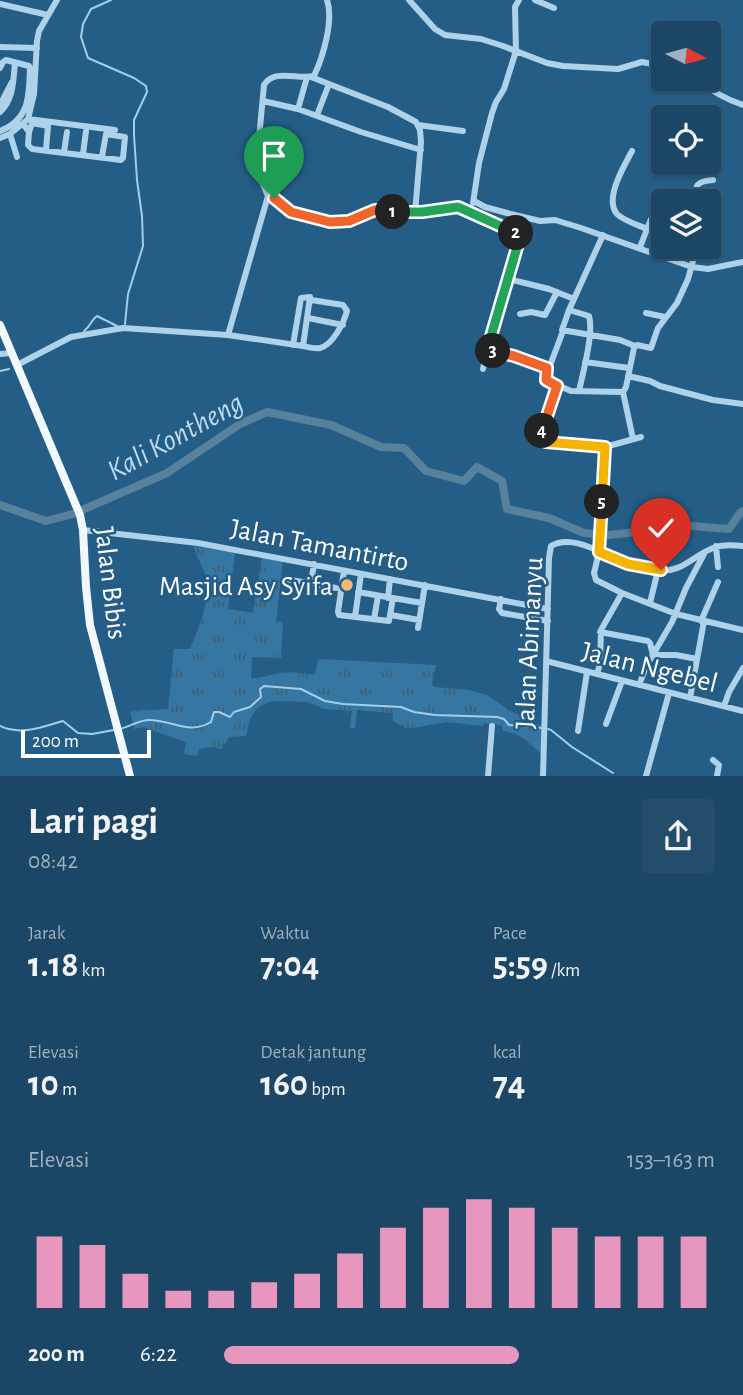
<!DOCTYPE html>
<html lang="id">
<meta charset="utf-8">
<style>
:root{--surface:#1b4665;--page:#244d6b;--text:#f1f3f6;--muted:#a0b1bf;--line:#395e79;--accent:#e797bd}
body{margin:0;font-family:"Alegreya Sans",sans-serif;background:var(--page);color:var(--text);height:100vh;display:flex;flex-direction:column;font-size:26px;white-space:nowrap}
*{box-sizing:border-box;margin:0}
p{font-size:23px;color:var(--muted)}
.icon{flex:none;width:38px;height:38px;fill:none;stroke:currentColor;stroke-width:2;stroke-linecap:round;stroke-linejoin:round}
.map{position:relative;height:776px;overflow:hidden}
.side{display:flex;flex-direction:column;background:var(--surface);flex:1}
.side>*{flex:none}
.needle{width:46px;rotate:96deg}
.buttons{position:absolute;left:651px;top:21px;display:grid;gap:14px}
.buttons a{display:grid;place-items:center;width:70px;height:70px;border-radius:7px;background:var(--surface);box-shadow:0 2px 5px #0004,0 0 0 2px var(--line);font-size:35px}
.scale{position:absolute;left:21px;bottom:18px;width:130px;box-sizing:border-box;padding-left:7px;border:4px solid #fff;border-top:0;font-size:19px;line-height:24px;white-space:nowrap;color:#fff;-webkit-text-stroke:5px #245e87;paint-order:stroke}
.pin{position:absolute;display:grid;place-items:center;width:60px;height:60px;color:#fff;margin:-72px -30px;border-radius:50% 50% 50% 0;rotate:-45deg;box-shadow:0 0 7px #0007}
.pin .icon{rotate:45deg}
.km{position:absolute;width:35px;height:35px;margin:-18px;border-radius:50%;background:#222;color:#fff;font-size:19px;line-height:35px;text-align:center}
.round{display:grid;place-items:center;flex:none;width:74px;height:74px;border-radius:7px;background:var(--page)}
.summary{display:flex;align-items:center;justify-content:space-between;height:119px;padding:0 28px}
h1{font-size:38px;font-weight:700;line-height:52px}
.figures{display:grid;grid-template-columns:repeat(3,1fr);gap:10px;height:119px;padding:7px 28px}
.figures div{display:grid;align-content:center}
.figures b{font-size:35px;font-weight:700}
.figures small{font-size:19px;font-weight:400}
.figures p{font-size:19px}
.chart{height:196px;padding:14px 28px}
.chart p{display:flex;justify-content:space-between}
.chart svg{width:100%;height:126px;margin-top:7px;stroke:var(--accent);stroke-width:6}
ul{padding:0 28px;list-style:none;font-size:23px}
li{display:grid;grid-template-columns:112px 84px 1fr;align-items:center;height:52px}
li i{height:18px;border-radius:9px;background:var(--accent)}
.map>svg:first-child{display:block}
.grass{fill:url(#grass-tufts)}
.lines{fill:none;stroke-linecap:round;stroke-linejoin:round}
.stream{stroke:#a2ceea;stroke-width:2}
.river{stroke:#58819c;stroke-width:8}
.minor{stroke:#aed2e9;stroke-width:6}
.major{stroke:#f1f8fe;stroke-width:8}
.split-1-casing{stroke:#fff;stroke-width:14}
.split-2-casing{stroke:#fff;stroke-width:14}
.split-3-casing{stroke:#fff;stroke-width:14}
.split-4-casing{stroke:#fff;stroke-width:14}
.split-5-casing{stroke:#fff;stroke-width:14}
.split-6-casing{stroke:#fff;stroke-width:14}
.split-1{stroke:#f0652b;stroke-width:9}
.split-2{stroke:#22a559;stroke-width:9}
.split-3{stroke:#22a559;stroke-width:9}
.split-4{stroke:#f0652b;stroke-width:9}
.split-5{stroke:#f5b400;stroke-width:9}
.split-6{stroke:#f5b400;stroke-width:9}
.poi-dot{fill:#f4ba72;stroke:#245e87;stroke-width:2.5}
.labels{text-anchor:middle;stroke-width:5;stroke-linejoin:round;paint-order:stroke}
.street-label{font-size:28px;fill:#fff;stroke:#245e87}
.poi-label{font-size:28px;fill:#fff;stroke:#245e87;text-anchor:end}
.water-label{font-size:30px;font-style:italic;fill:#badbf0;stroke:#245e87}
</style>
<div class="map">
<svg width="743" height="776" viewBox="0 0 743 776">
<defs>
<pattern id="grass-tufts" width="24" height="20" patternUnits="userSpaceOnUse" patternTransform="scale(1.75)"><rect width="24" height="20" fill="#3577a2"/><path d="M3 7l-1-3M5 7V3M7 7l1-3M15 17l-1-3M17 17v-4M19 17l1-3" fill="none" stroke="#425f73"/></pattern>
</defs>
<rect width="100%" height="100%" fill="#245e87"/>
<path class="grass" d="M193,546L235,553L228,609L253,613L262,556L283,560L276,621L283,622L281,658L252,657L251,678C261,679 271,674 280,673C292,671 304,673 315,675L318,659L436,665L432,684L435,687L469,690L487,695L512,712L542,726L541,753C526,742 524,734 503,731L502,726L484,723L483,726L446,722L407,729L393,721V713L357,710L355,728H350L352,711L324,709L308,702L271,701C252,709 250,717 246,736L229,737L222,749L212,747L199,749L197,756L184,754L186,742L143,727L134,729L130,711L168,709L174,649H190C197,632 207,608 208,589C208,575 198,559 193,546Z"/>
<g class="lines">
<path class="stream" d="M111,0L91,9L83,24L81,37L88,58L134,78L146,86L147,92L134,120V135L137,180L142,216L143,246L128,294L125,324
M84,331C90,327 91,320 97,316L117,326
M0,371L9,369
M0,726C21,736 42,727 63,721L78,733L92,734L114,730
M119,729C131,727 139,719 151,720C174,721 189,735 211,722L214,712H219L230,717L234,712L250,707L261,697L260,689L264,686L301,689L325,701L343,704L401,707L414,712L435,715L497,717L504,719L509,725L542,728
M548,729L551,730L572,747L613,773"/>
<path class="river" d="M0,505L46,521L73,514L167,473L240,424L267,412L331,425L381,447L404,448L426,471L464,481L477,467L502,481L507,509L549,518L584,533L609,535L646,531L678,525L729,529L740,513L743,511"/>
<path class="minor" d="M409,0L435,29L445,35L481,39L503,46L547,63L563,66L618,69L642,62L663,66
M535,0L554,8
M0,4L48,15
M0,47L37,48
M0,68L3,62L6,60L29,66L30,68C29,95 30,120 0,131
M311,77L388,107L416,122L420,130L421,142L415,213
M696,79C710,90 725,99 743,105
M263,101L298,109L361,132L421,150
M0,105L12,82
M298,109L307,77
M0,112C14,99 13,81 15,63
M317,115L329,84
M28,119L115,130
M23,124L29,132L28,145L32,149L121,160L123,158L125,137L106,134L102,157
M418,125L463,131
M29,132L32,123L48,126L46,150
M10,134L17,157
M0,138L10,134L28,119L34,94L37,41L39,31L57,0
M632,151C624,166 604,199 617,214C624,221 638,225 647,229
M64,152L67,132
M83,154L86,131
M268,196L276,200L291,212L334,223L349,221L375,210L415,213L458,207L516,233L519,238L518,244L487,350L483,369
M474,201L485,207L507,213L540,221L555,220L581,228L692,267L708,269L743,262
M696,201C694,185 697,181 713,180
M473,203L479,163L492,113L496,102L504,89L516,51L515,7L519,0
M603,235L569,310L562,330L620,340L635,346
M640,247L651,219L654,218L663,220
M508,279L549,289L574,299
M569,310L589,316C594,332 583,373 579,391
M646,313L665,317
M520,314L531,312L545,315L557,292
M308,318L343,325
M228,335L268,196L259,175L257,160L264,85C274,68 298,80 314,76C323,57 334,20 327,0
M303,346C308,347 315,349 320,348C333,345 344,322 347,311L343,305L311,300
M487,350L514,356L547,368L551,363L563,331
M0,354L11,353
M585,362L629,368
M17,365L71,337L123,328L228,335L303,346L310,297L301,298L293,345
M547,368L545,376L548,381L571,391L623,392L626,387L634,348L637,345L651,348L658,328L677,303L688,279L697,247
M628,376L650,381L660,386L713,400L743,404
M557,386L541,433L542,440L551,443L605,447L641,437
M623,392L633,439
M605,447L599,552L594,573L596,580L622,593L676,614L743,630
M83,530L198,543L548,609
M716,546L718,567
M344,571L338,612L339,615L389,621L393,598
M285,579L336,588
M311,583L314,564
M358,592L422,603
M388,598L390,579
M501,599L499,609L502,613L548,621
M650,603L658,570
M391,615L419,620
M355,617L361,574
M374,619L378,596
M701,621L718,582
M418,628L425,585
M600,632L648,641L650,643L653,655H676L697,659
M546,661L743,711
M597,674L600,664L601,630L622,593
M639,685L647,665L672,622L686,588L704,554
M690,698L704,621
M724,706L729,692L743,668
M606,724L622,681
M578,731L587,672
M713,760L719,765L717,776
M488,776L492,726
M543,776L549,558L551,546C573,533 603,555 624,562C634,566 645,568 656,570C684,574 693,554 716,547C724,544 734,545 743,546
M646,776L669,693"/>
<path class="major" d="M0,325L80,515L83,530L86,587L90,625L130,776"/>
</g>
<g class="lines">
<g class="split-1-casing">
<path id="split-1" d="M274,198L291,212L330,222L349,221L375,210L393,212"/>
</g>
<g class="split-2-casing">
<path id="split-2" d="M393,212H422L458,207L516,233"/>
</g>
<g class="split-3-casing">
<path id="split-3" d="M493,351L487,350L518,244L519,239L516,233"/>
</g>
<g class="split-4-casing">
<path id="split-4" d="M493,351L514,356L547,368L546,380L557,386L542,431"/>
</g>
<g class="split-5-casing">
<path id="split-5" d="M542,431L541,438L546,442L605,447L602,502"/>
</g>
<g class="split-6-casing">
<path id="split-6" d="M602,502L599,552L628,564L661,570"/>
</g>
<use href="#split-1" class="split-1"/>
<use href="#split-2" class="split-2"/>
<use href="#split-3" class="split-3"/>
<use href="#split-4" class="split-4"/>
<use href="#split-5" class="split-5"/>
<use href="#split-6" class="split-6"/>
</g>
<circle class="poi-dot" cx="347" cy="585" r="7"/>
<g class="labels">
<g class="street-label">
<text transform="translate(320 544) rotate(11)" y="10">Jalan Tamantirto</text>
<text transform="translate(112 583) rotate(83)" y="10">Jalan Bibis</text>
<text transform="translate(528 643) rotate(-87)" y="10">Jalan Abimanyu</text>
<text transform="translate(650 666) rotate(14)" y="10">Jalan Ngebel</text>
</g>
<g class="poi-label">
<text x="333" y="595">Masjid Asy Syifa</text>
</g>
<g class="water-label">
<text transform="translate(175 436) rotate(-29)" y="10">Kali Kontheng</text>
</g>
</g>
</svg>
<div class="buttons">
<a><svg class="needle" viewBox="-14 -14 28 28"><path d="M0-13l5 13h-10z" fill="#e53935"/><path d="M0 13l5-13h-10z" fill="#a0b1bf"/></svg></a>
<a><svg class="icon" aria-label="locate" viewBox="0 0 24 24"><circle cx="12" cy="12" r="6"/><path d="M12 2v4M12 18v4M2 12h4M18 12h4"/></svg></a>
<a><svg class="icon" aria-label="layers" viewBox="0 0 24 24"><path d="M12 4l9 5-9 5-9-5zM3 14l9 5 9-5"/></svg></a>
</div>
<div class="scale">200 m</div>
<div class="pin" style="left:274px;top:198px;background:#1e9e55"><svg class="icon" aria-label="arrive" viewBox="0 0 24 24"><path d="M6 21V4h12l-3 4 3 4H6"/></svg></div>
<div class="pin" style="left:661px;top:570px;background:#d93025"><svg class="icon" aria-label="check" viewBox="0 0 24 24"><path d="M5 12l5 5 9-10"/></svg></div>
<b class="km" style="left:393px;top:212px">1</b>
<b class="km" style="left:516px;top:233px">2</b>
<b class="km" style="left:493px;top:351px">3</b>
<b class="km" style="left:542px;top:431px">4</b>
<b class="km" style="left:602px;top:502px">5</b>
</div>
<section class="side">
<div class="summary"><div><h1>Lari pagi</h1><p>08:42</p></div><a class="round"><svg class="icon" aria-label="share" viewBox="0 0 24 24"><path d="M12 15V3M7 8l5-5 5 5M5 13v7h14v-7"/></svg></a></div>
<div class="figures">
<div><p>Jarak</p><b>1.18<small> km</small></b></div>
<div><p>Waktu</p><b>7:04</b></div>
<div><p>Pace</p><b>5:59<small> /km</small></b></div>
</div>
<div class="figures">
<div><p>Elevasi</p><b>10<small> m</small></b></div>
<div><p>Detak jantung</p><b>160<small> bpm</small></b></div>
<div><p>kcal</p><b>74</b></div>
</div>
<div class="chart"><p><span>Elevasi</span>153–163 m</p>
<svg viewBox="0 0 160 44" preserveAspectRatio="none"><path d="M5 44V19M15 44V22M25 44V32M35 44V38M45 44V38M55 44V35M65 44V32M75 44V25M85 44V16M95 44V9M105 44V6M115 44V9M125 44V16M135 44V19M145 44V19M155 44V19"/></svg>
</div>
<ul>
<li><b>200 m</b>6:22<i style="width:60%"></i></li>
</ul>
</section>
